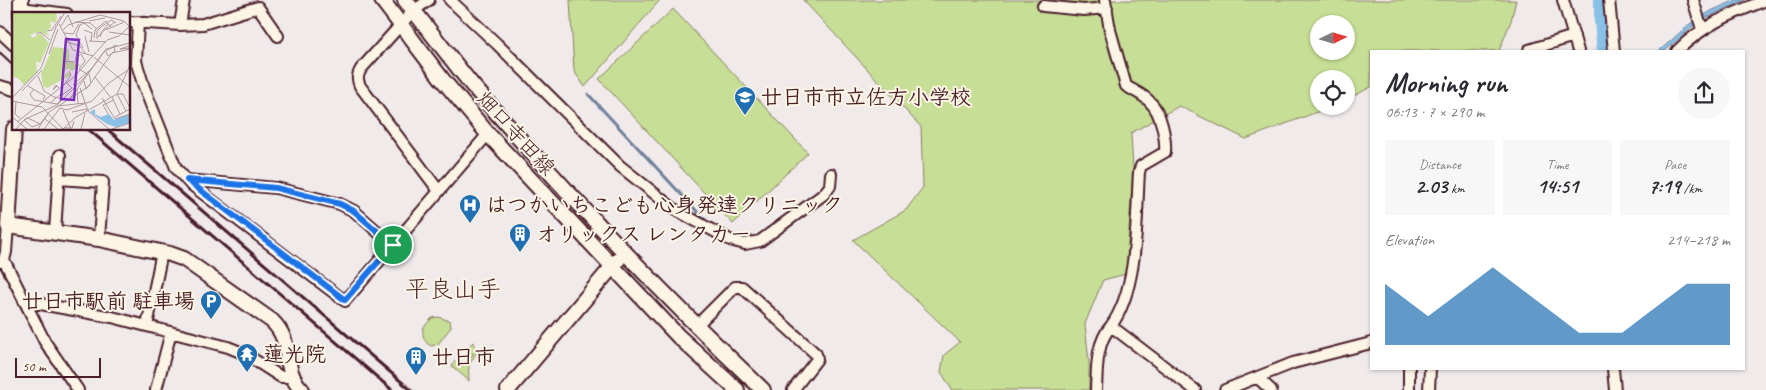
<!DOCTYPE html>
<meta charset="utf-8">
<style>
:root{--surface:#fff;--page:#f7f7f7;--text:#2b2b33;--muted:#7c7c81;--accent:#1f6fb2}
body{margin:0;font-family:Caveat,"Klee One",sans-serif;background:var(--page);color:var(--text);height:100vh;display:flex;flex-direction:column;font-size:19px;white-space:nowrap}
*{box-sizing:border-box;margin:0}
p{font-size:16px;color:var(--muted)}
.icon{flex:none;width:28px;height:28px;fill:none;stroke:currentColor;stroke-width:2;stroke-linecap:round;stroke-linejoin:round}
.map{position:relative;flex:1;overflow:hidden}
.drawer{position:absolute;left:1370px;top:50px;width:375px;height:320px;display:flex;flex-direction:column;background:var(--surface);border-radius:0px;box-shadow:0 1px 4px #0004}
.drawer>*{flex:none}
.needle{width:32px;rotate:85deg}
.tools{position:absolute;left:1310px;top:15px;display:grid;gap:10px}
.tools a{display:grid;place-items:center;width:45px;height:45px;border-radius:50%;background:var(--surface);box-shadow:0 1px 4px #0004;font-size:25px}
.scale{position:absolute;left:15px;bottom:12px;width:86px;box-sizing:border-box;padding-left:5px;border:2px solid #4a1f2b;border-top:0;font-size:14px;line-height:18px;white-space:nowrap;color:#4a1f2b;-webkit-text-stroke:4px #fcf5e5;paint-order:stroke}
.pin{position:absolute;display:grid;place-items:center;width:42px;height:42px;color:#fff;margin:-21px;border:2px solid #fff;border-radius:50%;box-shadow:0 1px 5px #0007}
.round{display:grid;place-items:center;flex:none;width:52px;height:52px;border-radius:26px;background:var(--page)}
.summary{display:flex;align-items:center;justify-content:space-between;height:85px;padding:0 15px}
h1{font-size:28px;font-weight:600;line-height:38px}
.figures{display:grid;grid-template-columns:repeat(3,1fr);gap:8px;height:85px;padding:5px 15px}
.figures div{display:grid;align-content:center;border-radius:0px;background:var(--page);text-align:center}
.figures b{font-size:21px;font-weight:600}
.figures small{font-size:14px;font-weight:400}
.figures p{font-size:14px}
.chart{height:140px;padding:10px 15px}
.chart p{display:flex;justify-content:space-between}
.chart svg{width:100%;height:90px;margin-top:5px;fill:var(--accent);opacity:.7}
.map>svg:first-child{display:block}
.green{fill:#c6de95;stroke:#887e60;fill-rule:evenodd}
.water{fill:#88c0e6;stroke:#6f809b}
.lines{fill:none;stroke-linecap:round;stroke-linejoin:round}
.stream{stroke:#6f809b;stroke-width:3}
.river{stroke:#88c0e6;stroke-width:20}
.street-casing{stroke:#4a1f2b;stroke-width:14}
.secondary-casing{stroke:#4a1f2b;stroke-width:18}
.street{stroke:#fcf5e5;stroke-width:10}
.secondary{stroke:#fcf5e5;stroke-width:14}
.tram{stroke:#4a1f2b;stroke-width:1}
.rail{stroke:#4a1f2b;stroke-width:3}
.route-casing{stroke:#fff;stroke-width:10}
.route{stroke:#1a73e8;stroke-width:6}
.labels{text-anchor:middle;stroke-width:4;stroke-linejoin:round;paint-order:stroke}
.poi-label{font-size:21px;font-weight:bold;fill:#4a1f2b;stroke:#fcf5e5;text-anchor:start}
.street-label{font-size:21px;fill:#4a1f2b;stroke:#fcf5e5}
.quarter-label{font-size:24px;fill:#4a1f2b;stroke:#fcf5e5}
.inset-road{fill:none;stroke:#ae999e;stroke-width:1}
.view{fill:#7b2cbf;fill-opacity:0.15;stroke:#7b2cbf;stroke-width:2.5}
.inset-edge{fill:none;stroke:#4a1f2b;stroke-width:2.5}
</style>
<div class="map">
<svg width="1766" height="390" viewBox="0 0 1766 390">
<rect width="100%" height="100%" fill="#f1eaeb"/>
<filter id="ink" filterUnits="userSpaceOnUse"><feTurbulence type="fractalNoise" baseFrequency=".02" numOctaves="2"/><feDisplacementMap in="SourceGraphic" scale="10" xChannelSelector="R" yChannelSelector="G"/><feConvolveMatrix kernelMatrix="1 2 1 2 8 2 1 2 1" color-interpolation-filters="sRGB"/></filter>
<g filter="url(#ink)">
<path class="green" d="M570,0H660L585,87L574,71Z
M803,0H1516L1511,21L1499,51H1371V87L1346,100V79H1319V106H1333L1246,139L1179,106L1131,133L1133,169L1126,274L1103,280L1085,324L1089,362V390H952L941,372L944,355L960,342L853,240L906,210L923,187L921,127ZM1319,24H1346V51H1319Z
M673,9L808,153L733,224L599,79Z
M438,317L450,321L451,327L438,344L432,346C424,344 422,335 423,328L432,318Z
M473,342C480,357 472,355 469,367C468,372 469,377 469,381L452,366L455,361L462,367L473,354L467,348Z"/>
<path class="water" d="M1736,0H1745L1703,19L1693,26L1665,51H1659L1691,23L1713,10Z"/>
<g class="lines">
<path class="stream" d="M588,94L705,220"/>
<path class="river" d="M1604,0V20L1607,51"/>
<g class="street-casing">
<path id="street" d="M429,0L413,11L361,69C357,76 357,79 360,86L439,191
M450,0L497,44L620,166L674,209L730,240L745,244L760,241L824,194L830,186L831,174
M1105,0L1110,30L1126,86C1134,91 1144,95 1150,102C1161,112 1166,138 1165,152L1141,166L1139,172C1136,218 1139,287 1111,326L1195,390
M1563,0L1578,51
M1609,0L1614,51
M1693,0L1702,29
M1043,6L1084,10L1107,8
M21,8L67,14
M129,22L180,25L203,24L258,7L278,36
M138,22L136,61L144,87L176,168L189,183L345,301L488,134
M180,25L184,0
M0,32L14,45
M1529,50L1574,36
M1677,51C1706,23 1729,15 1766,0
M0,86L14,90
M58,179L103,182L99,239
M187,180L276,188L340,204L354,211L393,245
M55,232L60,155
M4,260L45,342L78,390
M0,262L4,260L6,252L8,226
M24,301L112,317L228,347L245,354L281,377H292
M147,326L162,252
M696,326L735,287H742L816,354L817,359L793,390
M1613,369L1615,390
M1258,378L1271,390
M156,390L171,332
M1096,390C1097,368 1096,343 1111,326
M1225,390L1293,363L1371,343
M1409,390V369
M1429,390L1430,369"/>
</g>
<g class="secondary-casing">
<path id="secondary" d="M382,0L442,79L488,134L678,336L737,390
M405,0C428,28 450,58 473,86C565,192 662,294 763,390
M21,14V0
M14,129L8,226L99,239L170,254L184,259L272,321C295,343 280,368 302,390
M508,390L618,260"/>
</g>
<use href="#street" class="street"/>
<use href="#secondary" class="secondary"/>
<path class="tram" d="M0,267L37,340L71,390"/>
<path class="rail" d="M0,53L14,66
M88,129L392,390
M107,129L411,390"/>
</g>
</g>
<g class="lines" filter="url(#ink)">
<g class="route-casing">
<path id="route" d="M187,180L276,188L340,204L354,211L393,245L345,300Z"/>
</g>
<use href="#route" class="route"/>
</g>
<defs>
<g id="school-pin" transform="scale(1.125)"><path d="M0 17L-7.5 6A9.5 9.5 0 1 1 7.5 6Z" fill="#1f6fb2" stroke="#fcf5e5"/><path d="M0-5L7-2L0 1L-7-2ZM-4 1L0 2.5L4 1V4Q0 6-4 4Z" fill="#fff"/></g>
<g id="hospital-pin" transform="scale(1.125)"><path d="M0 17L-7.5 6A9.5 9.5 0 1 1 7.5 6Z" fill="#1f6fb2" stroke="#fcf5e5"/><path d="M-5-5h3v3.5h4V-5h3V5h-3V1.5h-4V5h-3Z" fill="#fff"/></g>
<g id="building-pin" transform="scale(1.125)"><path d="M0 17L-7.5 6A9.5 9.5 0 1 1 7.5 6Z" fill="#1f6fb2" stroke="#fcf5e5"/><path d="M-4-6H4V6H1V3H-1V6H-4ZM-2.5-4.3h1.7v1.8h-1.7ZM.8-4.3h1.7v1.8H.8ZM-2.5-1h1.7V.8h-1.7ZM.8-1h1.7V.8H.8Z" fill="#fff"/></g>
<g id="parking-pin" transform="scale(1.125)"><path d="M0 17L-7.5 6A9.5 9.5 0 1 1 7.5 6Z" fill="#1f6fb2" stroke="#fcf5e5"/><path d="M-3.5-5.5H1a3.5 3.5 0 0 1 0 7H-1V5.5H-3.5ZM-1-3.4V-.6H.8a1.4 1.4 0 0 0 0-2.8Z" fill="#fff"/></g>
<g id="temple-pin" transform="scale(1.125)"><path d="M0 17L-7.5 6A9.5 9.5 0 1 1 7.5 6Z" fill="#1f6fb2" stroke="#fcf5e5"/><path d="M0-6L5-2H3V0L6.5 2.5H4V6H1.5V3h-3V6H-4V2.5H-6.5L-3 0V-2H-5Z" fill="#fff"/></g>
</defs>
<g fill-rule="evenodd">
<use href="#school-pin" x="745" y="97"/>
<use href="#hospital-pin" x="470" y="205"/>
<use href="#building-pin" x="520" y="234"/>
<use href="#parking-pin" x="211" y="301"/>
<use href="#temple-pin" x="247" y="354"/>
<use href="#building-pin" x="416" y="357"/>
</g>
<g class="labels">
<g class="poi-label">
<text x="761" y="104">廿日市市立佐方小学校</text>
<text x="486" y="212">はつかいちこども心身発達クリニック</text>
<text x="536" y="241">オリックス レンタカー</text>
<text x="195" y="308" text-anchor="end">廿日市駅前 駐車場</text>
<text x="263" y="361">蓮光院</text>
<text x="432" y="364">廿日市</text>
</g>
<g class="street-label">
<text transform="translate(516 133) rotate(48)" y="7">畑口寺田線</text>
</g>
<g class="quarter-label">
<text x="453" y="297">平良山手</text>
</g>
</g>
<g transform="translate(12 12)">
<rect width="118" height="118" fill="#f1eaeb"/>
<path d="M0,0H44L45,6L43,11L38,9L39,15L34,20L38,24L26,20L18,23L21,26L28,21L37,31L28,51L24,49L25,60L12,73L6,66L0,65ZM41,35L57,37V49L69,53L60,59L56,56L49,62L51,65L56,60L59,63L35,76L31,74L29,62Z" fill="#c6de95"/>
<path d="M83,97V102L89,105L97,102L102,108L117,102V111L104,115L95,112L78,100Z" fill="#88c0e6"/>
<path class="inset-road" d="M77,9L93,6M63,10L78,11L85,17M47,12L61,38L81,44M49,14L56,3L61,15M72,18L80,21L79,29M94,18L112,10M35,19L40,18L49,4M50,19L56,13L88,3L112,9L117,14M97,20L118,23M52,21L61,22L67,12M24,22L28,20L38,28M73,24L77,40M86,25L96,12M88,25L90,20L103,10M82,26L83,18L94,9L99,15M85,27V19L89,15L99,8L104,11M77,29L94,30M55,30L68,34L73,41M117,34L108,37L118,36M71,36L64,23L68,13L72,11L80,17M94,40L96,44L103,39L102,33M37,42L46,17M65,45L69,42L73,49L67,57L75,62M82,45L118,75M51,49L63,50L65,40M26,64L32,79L42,85L57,88L92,40L105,33M83,65L99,86M72,69L74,77L79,71L77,62M61,73L78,58M16,74L33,84L31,88M45,74L41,78L44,73L47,76M51,74L59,63L57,59M68,76L76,99M22,77L18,82L22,88L45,92L50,87M65,77L66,92M10,79L30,58M105,82L114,99M106,82H111L118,96M50,83L60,76L55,71M100,85L108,102M0,86L29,56L44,15L53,0M90,86L103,107L118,102M0,89L30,95L51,117M4,90L3,102L8,106M38,91L50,81M46,94L73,91M51,98L59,117M76,99L97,117M60,100L75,97M96,102L91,93L102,88M0,105L15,117M103,105L118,97M33,107L46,117M5,110L62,65L95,28L107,24L118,14M28,112L16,106L12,108L20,115L28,112L35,103M52,116H60L62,109M4,117L13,107L45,93L74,64L94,37L118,31M26,117L37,100L76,75L100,41L118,37M32,117L48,96L55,98L80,89L97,71L116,58M51,117L64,105L105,82L118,53M69,117L73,101M100,117L118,111"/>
<path class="view" d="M54,27L67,28L62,88L49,87Z"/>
<rect width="118" height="118" class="inset-edge"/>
</g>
</svg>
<div class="tools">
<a><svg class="needle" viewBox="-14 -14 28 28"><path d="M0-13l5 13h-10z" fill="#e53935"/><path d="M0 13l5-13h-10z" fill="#7c7c81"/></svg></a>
<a><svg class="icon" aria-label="locate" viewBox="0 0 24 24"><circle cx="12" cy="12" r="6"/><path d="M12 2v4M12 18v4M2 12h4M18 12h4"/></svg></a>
</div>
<div class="scale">50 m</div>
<div class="pin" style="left:393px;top:245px;background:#1e9e55"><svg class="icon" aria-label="arrive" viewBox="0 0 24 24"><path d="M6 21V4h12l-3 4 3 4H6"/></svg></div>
<section class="drawer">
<div class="summary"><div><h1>Morning run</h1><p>06:13 · 7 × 290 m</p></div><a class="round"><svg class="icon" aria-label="share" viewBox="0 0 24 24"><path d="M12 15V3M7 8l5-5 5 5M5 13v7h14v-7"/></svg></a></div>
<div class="figures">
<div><p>Distance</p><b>2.03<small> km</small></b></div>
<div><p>Time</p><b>14:51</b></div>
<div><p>Pace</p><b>7:19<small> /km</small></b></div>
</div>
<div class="chart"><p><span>Elevation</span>214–218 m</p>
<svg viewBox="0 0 160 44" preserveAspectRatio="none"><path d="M0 44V14L10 22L20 30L30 22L40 14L50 6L60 14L70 22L80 30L90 38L100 38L110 38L120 30L130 22L140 14L150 14L160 14V44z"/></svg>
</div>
</section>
</div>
